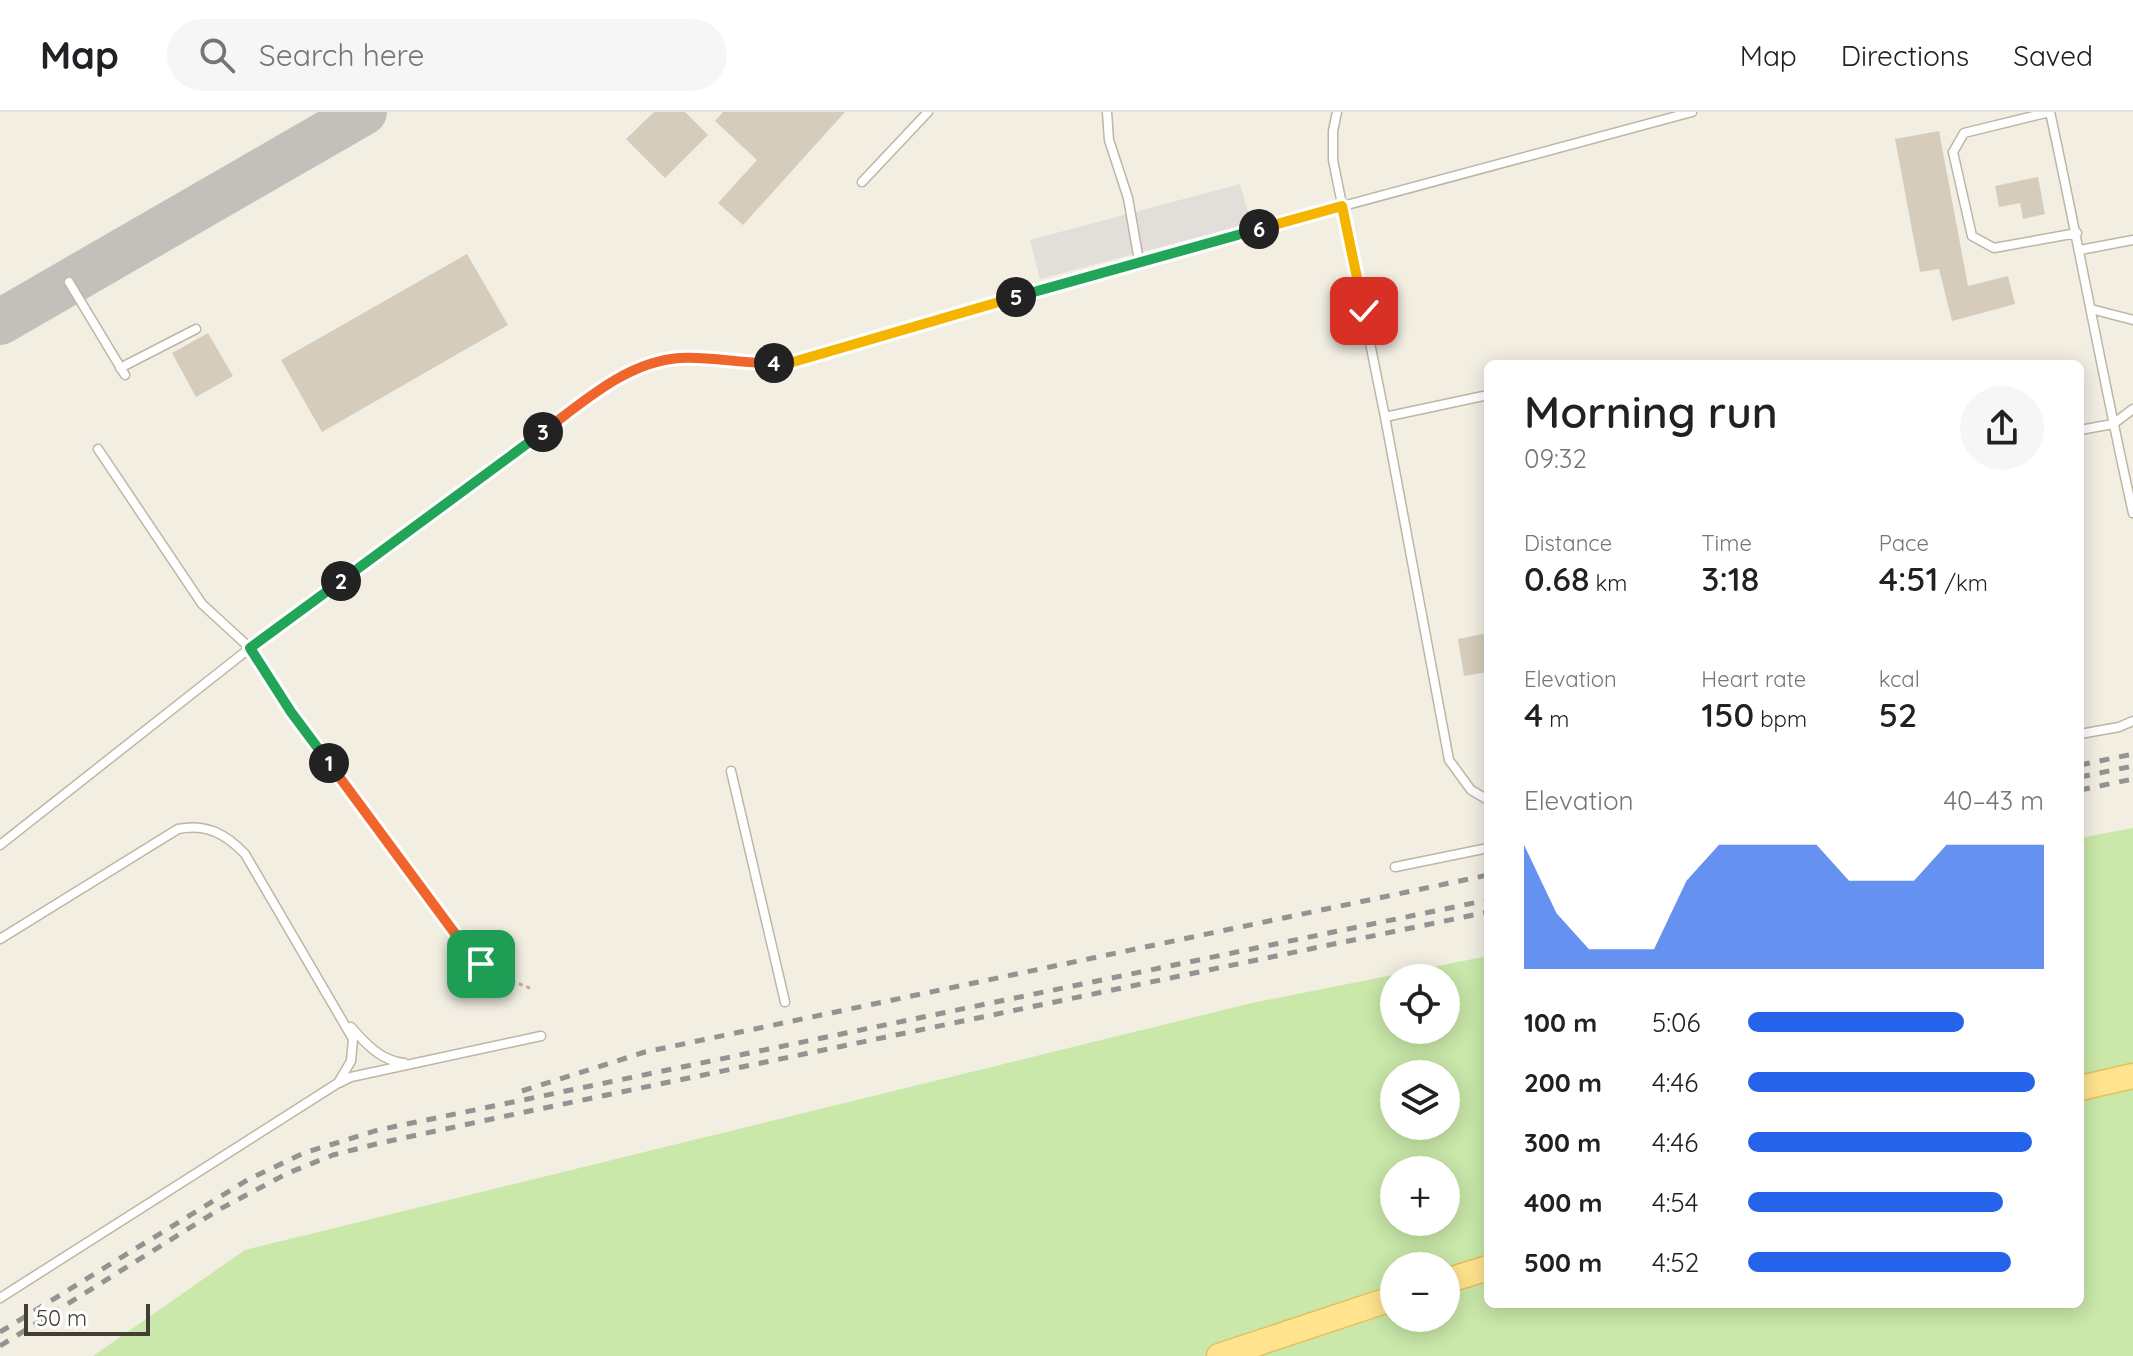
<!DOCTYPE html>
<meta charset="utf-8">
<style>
:root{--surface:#fff;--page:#f6f6f6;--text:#202124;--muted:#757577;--line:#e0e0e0;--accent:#2563eb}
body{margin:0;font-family:Quicksand,sans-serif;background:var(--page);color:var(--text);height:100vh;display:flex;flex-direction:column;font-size:30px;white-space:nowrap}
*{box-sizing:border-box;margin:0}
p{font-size:26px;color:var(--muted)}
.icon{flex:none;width:44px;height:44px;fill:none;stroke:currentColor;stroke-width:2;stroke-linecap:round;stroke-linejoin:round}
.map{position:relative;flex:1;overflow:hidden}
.drawer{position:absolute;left:1484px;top:248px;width:600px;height:948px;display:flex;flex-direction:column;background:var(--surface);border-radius:12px;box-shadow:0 4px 20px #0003}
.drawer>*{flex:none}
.tools{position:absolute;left:1380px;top:852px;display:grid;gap:16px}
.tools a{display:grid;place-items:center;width:80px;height:80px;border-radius:50%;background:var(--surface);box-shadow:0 4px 20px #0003;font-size:40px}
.scale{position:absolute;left:24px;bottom:20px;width:126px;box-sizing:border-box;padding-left:8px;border:4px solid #433d33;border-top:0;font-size:22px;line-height:28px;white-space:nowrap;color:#433d33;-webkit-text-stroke:6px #fff;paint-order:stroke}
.pin{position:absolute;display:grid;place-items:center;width:68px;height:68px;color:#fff;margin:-34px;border-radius:16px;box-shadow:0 4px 12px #0006}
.km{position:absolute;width:40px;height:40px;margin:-20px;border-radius:50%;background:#222;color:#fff;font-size:22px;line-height:40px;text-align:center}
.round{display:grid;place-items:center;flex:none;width:84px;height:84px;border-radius:42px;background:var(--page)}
.summary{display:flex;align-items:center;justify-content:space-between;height:136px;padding:0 40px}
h1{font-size:44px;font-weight:600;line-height:60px}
.metrics{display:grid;grid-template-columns:repeat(3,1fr);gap:12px;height:136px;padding:8px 40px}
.metrics div{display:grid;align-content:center}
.metrics b{font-size:34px;font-weight:600}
.metrics small{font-size:22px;font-weight:400}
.metrics p{font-size:22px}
.chart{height:224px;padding:16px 40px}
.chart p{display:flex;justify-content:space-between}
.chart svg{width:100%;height:144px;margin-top:8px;fill:var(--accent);opacity:.7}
ul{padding:0 40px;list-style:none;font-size:26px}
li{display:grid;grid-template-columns:128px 96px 1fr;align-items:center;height:60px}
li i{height:20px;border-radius:10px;background:var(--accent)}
header{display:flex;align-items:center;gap:48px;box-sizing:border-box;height:112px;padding:0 40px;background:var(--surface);border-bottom:2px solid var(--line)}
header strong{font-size:38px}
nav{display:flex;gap:44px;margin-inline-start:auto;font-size:28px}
.search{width:560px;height:72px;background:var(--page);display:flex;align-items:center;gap:20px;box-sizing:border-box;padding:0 28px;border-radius:44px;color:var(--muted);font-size:30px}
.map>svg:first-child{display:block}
.green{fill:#c9e8a9;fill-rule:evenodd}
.parking{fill:#e2dfdb}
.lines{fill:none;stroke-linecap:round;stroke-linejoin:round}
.taxiway{stroke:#c2c0ba;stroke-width:46}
.building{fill:#d6ccbb}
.lane-casing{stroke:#bdb6a5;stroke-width:11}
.primary-casing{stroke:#e5c15d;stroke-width:27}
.path{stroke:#bfb296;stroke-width:3;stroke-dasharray:4 4;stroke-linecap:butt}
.lane{stroke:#fff;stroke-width:8}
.primary{stroke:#ffe38e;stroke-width:24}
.rail{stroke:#939393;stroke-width:5;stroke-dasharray:10 10;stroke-linecap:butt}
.split-1-casing{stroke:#fff;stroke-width:16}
.split-2-casing{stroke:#fff;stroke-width:16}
.split-3-casing{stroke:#fff;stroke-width:16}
.split-4-casing{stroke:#fff;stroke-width:16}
.split-5-casing{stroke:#fff;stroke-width:16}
.split-6-casing{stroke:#fff;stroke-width:16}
.split-7-casing{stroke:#fff;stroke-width:16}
.split-1{stroke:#f0652b;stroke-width:10}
.split-2{stroke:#22a559;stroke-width:10}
.split-3{stroke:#22a559;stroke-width:10}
.split-4{stroke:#f0652b;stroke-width:10}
.split-5{stroke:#f5b400;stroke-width:10}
.split-6{stroke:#22a559;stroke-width:10}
.split-7{stroke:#f5b400;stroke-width:10}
</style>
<header>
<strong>Map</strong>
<div class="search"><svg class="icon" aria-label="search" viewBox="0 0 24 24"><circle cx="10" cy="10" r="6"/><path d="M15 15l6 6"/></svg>Search here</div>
<nav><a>Map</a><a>Directions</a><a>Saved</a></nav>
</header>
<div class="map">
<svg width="2133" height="1244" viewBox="0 0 2133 1244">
<rect width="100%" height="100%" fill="#f2eee2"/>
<path class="green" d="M2133,716V1244H93L245,1138L1252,891L1488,844V1192H2080V726ZM1394,866H1446V918H1394ZM1394,962H1446V1014H1394ZM1394,1058H1446V1110H1394ZM1394,1154H1446V1206H1394Z"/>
<path class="parking" d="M1240,72L1251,111L1040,167L1030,128Z"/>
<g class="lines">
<path class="taxiway" d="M0,210L364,0"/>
</g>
<path class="building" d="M654,0H685L708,23L665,66L626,27Z
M723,0H845L743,113L718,91L757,48L715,9Z
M1939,19L1968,174L2008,164L2015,192L1952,209L1939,157L1920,160L1895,27Z
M2038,65L2045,102L2023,107L2020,91L1999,95L1995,74Z
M467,142L508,213L322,320L281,248Z
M208,221L233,264L196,285L172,241Z
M1488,521V560L1464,564L1458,527Z"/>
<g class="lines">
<g class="lane-casing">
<path id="lane" d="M1107,0L1109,28L1128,86L1139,149
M1337,0L1333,19V48L1385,305L1449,648L1471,678L1488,688
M2050,0C2079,133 2103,268 2133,401
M2050,0L1964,21L1953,40L1972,124L1994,136L2077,121
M862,70L928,0
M2080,138L2133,128
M69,170L125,263
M2091,197L2133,208
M120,256L196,217
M1385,305L1488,283
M2080,318L2113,312L2133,297
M98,337L202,492L250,536
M2080,622L2119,615L2133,609
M731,659L785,890
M0,733L250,536L598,279L632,259L658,248L682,246L755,251L793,250L1139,149L1692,0
M1395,755L1488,736
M0,827L178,717C206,711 226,722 245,742L353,927L351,949L338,971L0,1186
M351,915C365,931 381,949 404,951
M339,971L351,965L541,924"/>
</g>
<g class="primary-casing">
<path id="primary" d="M2080,976L2133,964
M1446,1169L1488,1156
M1219,1244L1394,1186"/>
</g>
<path class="path" d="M256,544L291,600L462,831C483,854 503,867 533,877"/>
<use href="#lane" class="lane"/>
<use href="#primary" class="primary"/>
<path class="rail" d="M2080,653L2133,642
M2080,665L2133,654
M2080,678L2133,667
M522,979L645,940L1488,763
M0,1220L249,1067L304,1041L378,1018L1488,788
M0,1234L220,1097L288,1061L333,1043L380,1031L501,1005L1488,800"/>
</g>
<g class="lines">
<g class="split-1-casing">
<path id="split-1" d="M329,651L462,831L481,852"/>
</g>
<g class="split-2-casing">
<path id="split-2" d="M329,651L291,600L250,536L341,469"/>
</g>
<g class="split-3-casing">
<path id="split-3" d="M341,469L543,320"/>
</g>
<g class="split-4-casing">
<path id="split-4" d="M543,320C583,290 628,249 680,246C711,244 742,252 774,251"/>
</g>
<g class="split-5-casing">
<path id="split-5" d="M774,251L793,250L1016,185"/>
</g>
<g class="split-6-casing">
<path id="split-6" d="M1016,185L1259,117"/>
</g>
<g class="split-7-casing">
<path id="split-7" d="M1259,117L1342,94L1364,199"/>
</g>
<use href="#split-1" class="split-1"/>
<use href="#split-2" class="split-2"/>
<use href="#split-3" class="split-3"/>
<use href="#split-4" class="split-4"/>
<use href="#split-5" class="split-5"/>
<use href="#split-6" class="split-6"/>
<use href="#split-7" class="split-7"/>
</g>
</svg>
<div class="tools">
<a><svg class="icon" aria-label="locate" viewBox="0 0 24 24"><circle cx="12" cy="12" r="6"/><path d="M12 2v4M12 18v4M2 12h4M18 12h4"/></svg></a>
<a><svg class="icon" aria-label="layers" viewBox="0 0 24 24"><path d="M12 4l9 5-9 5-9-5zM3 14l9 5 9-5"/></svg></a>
<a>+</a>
<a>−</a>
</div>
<div class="scale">50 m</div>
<div class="pin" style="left:481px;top:852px;background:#1e9e55"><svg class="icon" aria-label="arrive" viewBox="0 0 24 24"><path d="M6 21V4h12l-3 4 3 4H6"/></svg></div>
<div class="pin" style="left:1364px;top:199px;background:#d93025"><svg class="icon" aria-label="check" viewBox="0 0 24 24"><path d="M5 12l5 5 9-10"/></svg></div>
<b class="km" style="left:329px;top:651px">1</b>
<b class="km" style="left:341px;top:469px">2</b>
<b class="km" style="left:543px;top:320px">3</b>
<b class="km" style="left:774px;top:251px">4</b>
<b class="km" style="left:1016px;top:185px">5</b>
<b class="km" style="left:1259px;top:117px">6</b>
<section class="drawer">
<div class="summary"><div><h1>Morning run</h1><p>09:32</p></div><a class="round"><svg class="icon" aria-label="share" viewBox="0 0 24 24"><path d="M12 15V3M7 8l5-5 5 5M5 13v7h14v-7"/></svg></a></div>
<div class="metrics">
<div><p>Distance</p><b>0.68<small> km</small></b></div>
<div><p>Time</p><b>3:18</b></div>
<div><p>Pace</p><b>4:51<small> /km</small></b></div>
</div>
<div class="metrics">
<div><p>Elevation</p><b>4<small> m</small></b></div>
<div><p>Heart rate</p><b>150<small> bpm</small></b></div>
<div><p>kcal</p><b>52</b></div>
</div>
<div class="chart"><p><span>Elevation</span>40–43 m</p>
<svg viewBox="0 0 160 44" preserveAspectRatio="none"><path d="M0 44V6L10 27L20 38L30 38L40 38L50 17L60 6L70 6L80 6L90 6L100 17L110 17L120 17L130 6L140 6L150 6L160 6V44z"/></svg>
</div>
<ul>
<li><b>100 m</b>5:06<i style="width:73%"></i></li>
<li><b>200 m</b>4:46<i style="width:97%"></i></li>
<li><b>300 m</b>4:46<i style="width:96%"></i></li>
<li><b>400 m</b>4:54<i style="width:86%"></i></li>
<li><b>500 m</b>4:52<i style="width:89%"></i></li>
</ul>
</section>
</div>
